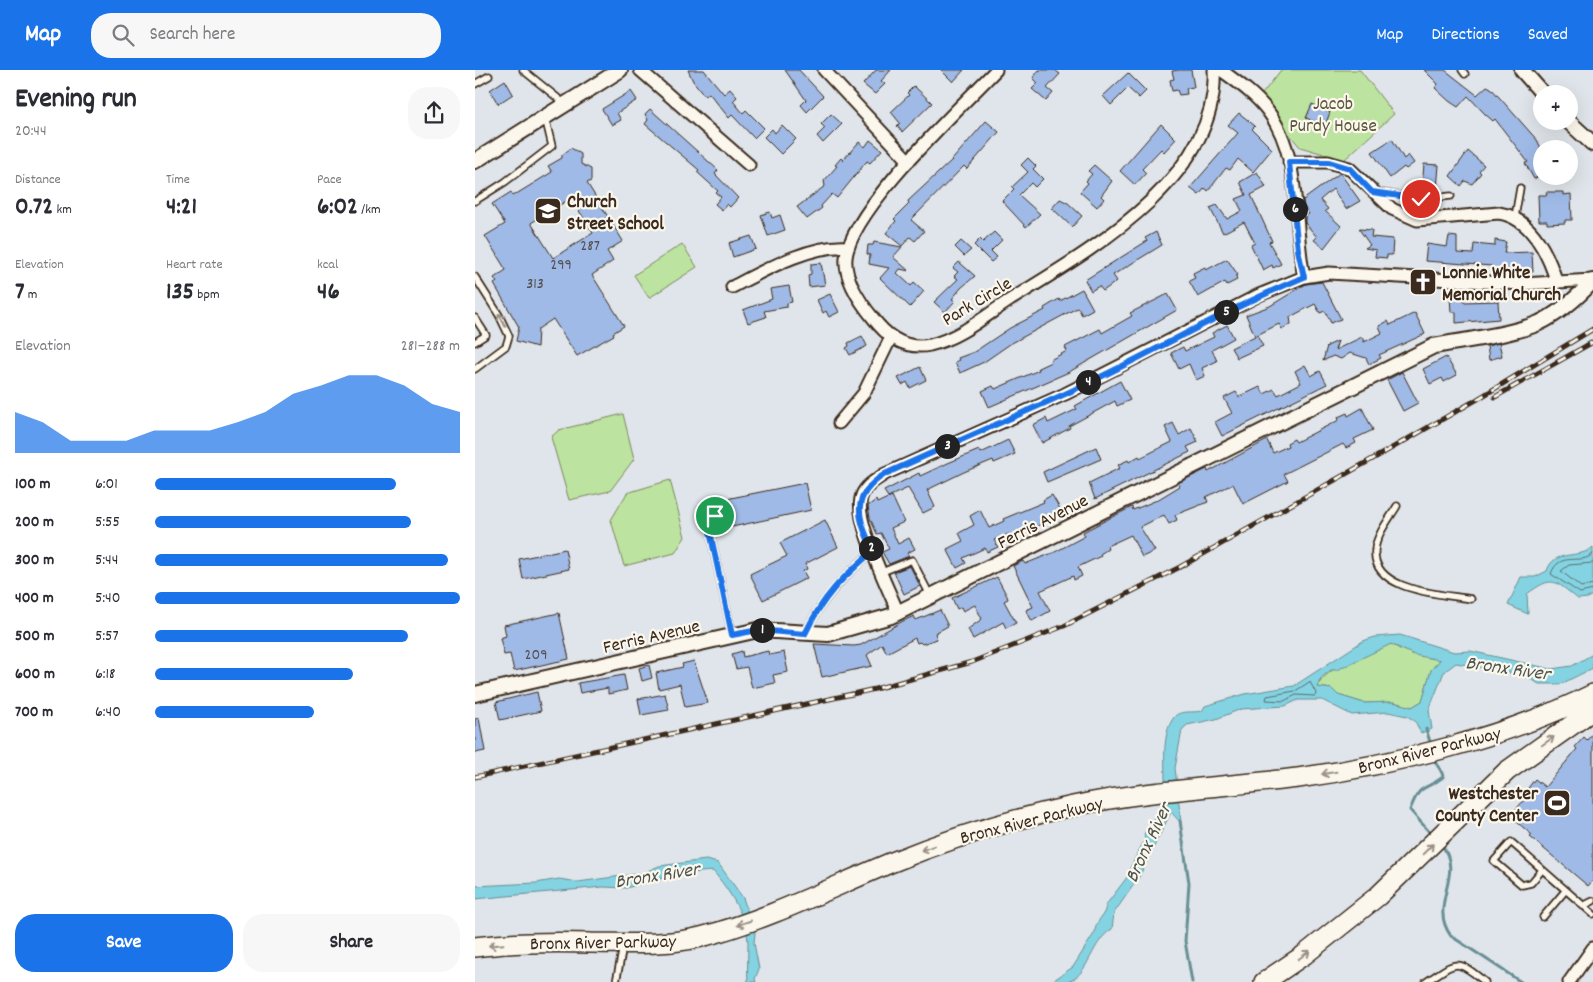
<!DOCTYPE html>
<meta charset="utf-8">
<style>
:root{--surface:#fff;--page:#f7f7f7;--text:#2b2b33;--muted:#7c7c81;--accent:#1a73e8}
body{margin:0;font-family:Dekko,sans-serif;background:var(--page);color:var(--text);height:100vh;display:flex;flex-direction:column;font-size:19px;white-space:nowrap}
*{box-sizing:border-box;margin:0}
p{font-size:16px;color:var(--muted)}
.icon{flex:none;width:28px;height:28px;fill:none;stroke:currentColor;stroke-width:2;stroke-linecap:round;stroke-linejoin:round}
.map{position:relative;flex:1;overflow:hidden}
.details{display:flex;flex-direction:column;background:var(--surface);width:475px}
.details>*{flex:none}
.controls{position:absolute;left:1058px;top:15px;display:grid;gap:10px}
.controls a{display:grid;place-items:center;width:45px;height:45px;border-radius:50%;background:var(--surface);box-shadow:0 5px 20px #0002;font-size:25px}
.pin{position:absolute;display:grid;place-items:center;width:42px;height:42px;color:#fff;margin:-21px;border:2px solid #fff;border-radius:50%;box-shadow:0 1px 5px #0007}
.km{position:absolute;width:25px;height:25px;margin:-12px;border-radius:50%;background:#222;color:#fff;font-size:14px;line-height:25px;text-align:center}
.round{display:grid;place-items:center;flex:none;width:52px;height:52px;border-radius:20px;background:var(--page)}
.summary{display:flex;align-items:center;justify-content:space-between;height:85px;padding:0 15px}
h1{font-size:28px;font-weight:700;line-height:38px}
.figures{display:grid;grid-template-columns:repeat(3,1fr);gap:8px;height:85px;padding:5px 15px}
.figures div{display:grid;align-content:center}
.figures b{font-size:25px;font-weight:700}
.figures small{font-size:14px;font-weight:400}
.figures p{font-size:14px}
.chart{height:140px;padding:10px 15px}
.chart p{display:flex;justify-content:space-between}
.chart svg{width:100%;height:90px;margin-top:5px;fill:var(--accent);opacity:.7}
.cta{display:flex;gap:10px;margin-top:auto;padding:10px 15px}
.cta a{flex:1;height:58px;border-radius:20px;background:var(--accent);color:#fff;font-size:20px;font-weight:700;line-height:58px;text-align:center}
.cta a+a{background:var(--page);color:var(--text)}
ul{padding:0 15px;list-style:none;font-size:16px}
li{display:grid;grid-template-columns:80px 60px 1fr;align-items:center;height:38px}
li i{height:12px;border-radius:6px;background:var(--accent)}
header{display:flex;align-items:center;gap:30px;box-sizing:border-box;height:70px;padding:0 25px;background:var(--accent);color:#fff}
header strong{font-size:24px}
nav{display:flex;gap:28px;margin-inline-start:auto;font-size:18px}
.search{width:350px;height:45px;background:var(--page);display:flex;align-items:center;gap:12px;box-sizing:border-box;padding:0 18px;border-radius:20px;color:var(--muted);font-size:19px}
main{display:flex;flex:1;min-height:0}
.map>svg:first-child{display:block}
.green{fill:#bce39f;stroke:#7c865e}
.water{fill:#84d3e2;stroke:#678f94;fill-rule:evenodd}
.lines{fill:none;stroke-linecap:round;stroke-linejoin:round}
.shore{stroke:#586e6c;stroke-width:1}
.stream{stroke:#678f94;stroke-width:3}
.building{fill:#9fbae7;stroke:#3b2a1e;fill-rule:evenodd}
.service-casing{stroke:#3b2a1e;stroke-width:9}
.minor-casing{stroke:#3b2a1e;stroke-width:15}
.tertiary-casing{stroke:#3b2a1e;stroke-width:18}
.trunk-casing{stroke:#3b2a1e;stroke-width:22}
.service{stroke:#fbf7ec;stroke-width:5.5}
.minor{stroke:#fbf7ec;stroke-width:11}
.tertiary{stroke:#fbf7ec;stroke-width:14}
.trunk{stroke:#fbf7ec;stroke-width:19}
.rail-casing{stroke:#3b2a1e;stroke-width:5}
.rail{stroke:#fbf7ec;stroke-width:3;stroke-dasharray:9;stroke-linecap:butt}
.oneway{stroke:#9b9085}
.route-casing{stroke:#fff;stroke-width:10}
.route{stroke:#1a73e8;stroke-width:6}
.labels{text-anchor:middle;stroke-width:4.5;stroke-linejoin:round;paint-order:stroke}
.number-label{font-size:16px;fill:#544e50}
.park-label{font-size:19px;fill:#5b583e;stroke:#fbf7ec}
.poi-label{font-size:19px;font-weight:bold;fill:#3b2a1e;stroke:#fbf7ec;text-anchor:start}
.street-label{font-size:19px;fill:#3b2a1e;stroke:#fbf7ec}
.water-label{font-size:20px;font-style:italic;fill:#4d544f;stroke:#fbf7ec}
</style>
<header>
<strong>Map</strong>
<div class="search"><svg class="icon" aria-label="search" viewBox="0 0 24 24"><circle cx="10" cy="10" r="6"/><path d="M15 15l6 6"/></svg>Search here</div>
<nav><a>Map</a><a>Directions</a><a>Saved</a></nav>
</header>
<main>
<section class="details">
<div class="summary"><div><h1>Evening run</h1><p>20:44</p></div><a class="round"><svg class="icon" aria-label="share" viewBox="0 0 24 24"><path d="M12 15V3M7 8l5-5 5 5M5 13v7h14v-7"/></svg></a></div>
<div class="figures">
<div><p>Distance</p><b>0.72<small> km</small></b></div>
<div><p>Time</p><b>4:21</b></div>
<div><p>Pace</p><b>6:02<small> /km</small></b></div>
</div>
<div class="figures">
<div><p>Elevation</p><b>7<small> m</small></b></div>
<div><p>Heart rate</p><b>135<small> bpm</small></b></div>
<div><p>kcal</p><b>46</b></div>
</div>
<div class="chart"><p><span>Elevation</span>281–288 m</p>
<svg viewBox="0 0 160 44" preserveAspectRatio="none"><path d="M0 44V24L10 29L20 38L30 38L40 38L50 33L60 33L70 33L80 29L90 24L100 15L110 11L120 6L130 6L140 11L150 20L160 24V44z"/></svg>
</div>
<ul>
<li><b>100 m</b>6:01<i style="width:79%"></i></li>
<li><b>200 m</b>5:55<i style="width:84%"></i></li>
<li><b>300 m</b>5:44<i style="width:96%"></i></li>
<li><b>400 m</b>5:40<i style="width:100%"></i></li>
<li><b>500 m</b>5:57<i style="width:83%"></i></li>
<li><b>600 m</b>6:18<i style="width:65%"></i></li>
<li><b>700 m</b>6:40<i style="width:52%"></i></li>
</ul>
<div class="cta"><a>Save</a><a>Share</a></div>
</section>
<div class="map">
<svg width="1118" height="912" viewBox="0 0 1118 912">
<rect width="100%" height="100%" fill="#dfe5ea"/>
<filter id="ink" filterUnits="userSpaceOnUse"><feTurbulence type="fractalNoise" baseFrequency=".02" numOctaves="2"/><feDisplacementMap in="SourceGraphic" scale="10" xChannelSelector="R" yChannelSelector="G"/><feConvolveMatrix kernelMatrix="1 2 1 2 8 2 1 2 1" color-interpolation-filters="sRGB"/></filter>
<g filter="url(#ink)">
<path class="green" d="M806,0H885L919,44L869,90L825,77L784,28Z
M207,174L222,197L174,228L159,205Z
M148,344L159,389L135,421L94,430L76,367L84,360Z
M195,410L210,467L200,483L149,496L136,450L152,423Z
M916,574L925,579L965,590L956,600L947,631L937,637L918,632L889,633L863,625L857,619L842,617C853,595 893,581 916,574Z"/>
<path class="water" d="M1118,477V524L1113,528L1103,529C1079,510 1078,505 1052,524L1053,544L1033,535L1046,507H1060L1072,501C1079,478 1105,490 1118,477Z
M925,565L979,582L995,581L1076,599L1097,596L1118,584V598L1086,614H1064L1054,608L1031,602L981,593L969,602L954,640L957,659L946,663L940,651L932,646L913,642L877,645L847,630H823L810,636L766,639L741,649L712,655L707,660L700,698L706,753L696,742L664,807L639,843L637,859C617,871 614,903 595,911C591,912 581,912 576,912L598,897L620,862C620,851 631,845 631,835L653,806L654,800L670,769L669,764C676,754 687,742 689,730C693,706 683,666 700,646C706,640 719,643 727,641L730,636L770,624L819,616L888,571L900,567ZM916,574L939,585L965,590L956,600L947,631L937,637L918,632L889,633L863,625L857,619L842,617L846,608L856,600H862Z
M231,790L243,793L268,828L280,863L279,873L284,899L280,909L281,912H273C272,899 273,886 273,873C272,847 254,820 238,801L203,804L151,818L128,817L0,829V816L61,813L84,809L103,812L168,803L184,796Z"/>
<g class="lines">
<path class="shore" d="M1118,484C1106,496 1084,480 1076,504L1105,523L1118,520
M1118,493L1094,495L1086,501L1106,517L1118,514
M835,612L841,623L840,626L821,625L809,631L791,630L792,626L820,621Z"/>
<path class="stream" d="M951,659L956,675
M705,751L714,813L710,871L717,912
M957,765L935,740C946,711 949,722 968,707C967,698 959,695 959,686
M966,774C991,805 952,834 976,866L1046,912"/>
</g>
<path class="building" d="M213,0H229L249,24L255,19L262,27L258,31L268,43L271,40L289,58L279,68L257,45L254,48L234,23L230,26L218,11Z
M310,0H324L348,26L332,42L326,35L331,30Z
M401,0H416L406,11L410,14L400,24L388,14Z
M466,0H489L478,12Z
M564,0H580L585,4L572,18L578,23L571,31L557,19L563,13L558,8Z
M704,0H716L719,17L711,18L712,24L704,25L702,20L697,21L695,10L699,9L697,1Z
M949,0H970L1002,25L1012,16L1016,18L1062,70L1066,78V105L1059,109L1050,93L1053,92L1020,49L1018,51L1010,44L993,26L983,37L974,31L960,18L963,14Z
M653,3L671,21L664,28L653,18L636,35L628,26Z
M30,10L38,24L23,34L15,20Z
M439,16L457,33L427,62L422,56L425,53L416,42L434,25L432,23Z
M156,21L162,30L142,43L146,50L137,55L127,39Z
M837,34L855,42L850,56L831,48Z
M175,39L243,100L240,104L263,128L255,137L252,134L247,140L240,134L246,127L241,123L243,121L222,102L224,100L170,54L173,50L170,44Z
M764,43L780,56L777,59L797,79L778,102L763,89L755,100L751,98L733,121L730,118L724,125L715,118L763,63L753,55Z
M356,44L367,54L348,73L342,66L350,58L346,54Z
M511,51L524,62L492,99L489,96L436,150L449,161L440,171L435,167L427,176L411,163L421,151L419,149L434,134L433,131L477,90Z
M686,54L701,69L689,82L686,79L667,99L671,103L660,115L645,101Z
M307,55L321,69L306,84L289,67L297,59L300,63Z
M917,69L929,89L933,85L939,93L931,99L929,97L915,108L897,82Z
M395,70L407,80L395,93L392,91L362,128L357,124L346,136L347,138L332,149L322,137L350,116L349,111L362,96L360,95L366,88L368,90L384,72L390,77Z
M96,78L106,84V94L116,99V111L112,113L148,171L132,181L138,191L117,205L149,256L138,263L139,265L102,286L78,249L63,259L62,277L41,271L44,257L19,214L22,212L19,208L31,200L10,166L30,154L17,134L36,122L38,126L77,102L73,96L87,88V85ZM96,128L118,163L78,188L56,153Z
M993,81L1009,95L1004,101L1006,103L997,114L990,111L986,116L975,106Z
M553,88L561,96L558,99L568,109L560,117L556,113L544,125L565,144L551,157L527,131L539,119L537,117L553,102L546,95Z
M949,94L964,95L962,120L947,118Z
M619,95L637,111L626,126L629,129L622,137L605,122L613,113L611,111L617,104L613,101Z
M782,102L791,117L776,125L797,171L794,172L806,194L798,198L797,195L788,200L776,175L780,173L769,152L748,163L735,138L742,135L752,149L767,141L761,129L771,125L765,112Z
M865,103L885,131L871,139L858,119L845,130L853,139L850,141L866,156L849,178L839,170L842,167L830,153V147L834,144L829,137L828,130Z
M1071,122H1088V125L1096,124L1097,150H1090V153L1072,154V151H1064L1063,125H1072Z
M585,129L593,133L607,146L597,157L577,138Z
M295,142L297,148L305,145L310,160L293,166L286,145Z
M884,159L897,160L896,167L918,169L917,185H912V188L900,187L901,180L890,178L895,175Z
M519,162L527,170L516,181L522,187L516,192L499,175L505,169L508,172Z
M681,162L687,175L638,205L642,211L628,221L624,216L616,221L610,210L672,171L670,168Z
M276,166L281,179L258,187L254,173Z
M974,166L982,167V183L998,184L999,174L1020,176V170L1031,172L1029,183L1057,182L1058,202L1036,203L1016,200L1017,196L950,191L952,174L972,177Z
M486,171L496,180L489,186L480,177Z
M399,172L427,177L418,187L434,201L425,199L422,203L436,216L439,212L449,221L435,237L405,208L414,198L394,194L395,185L392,184L393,175H398Z
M752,189L763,205L761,206L762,210L752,215L750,212L723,227L714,211L720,208L718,203L730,197L731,200Z
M484,192L500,206L486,218L477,229L480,231L470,242L459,232L483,209L479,206L483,202L478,198Z
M346,193L350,215L334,217L333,205L336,204V194Z
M847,212L866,249L856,253L850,241L845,243L840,234L815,247L816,254L807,259L804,254L780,266L771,245L795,236L831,214Z
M314,216L317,232L312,233V237L289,241L291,247L273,253L268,240L297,229L295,219Z
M607,219L618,239L607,245L603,238L600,239L535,274L509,292L485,303L480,292L484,290L483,288L499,282L535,258L570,240L569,238L584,229L585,231Z
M355,224L364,242L354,247L351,241L348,243L342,230Z
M693,224L702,240L594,302L514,337L507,321L518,316L520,319L564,300L563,298L576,292L575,290L592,281L590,277L625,259L627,263L657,246L655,243Z
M975,227H989V232L1023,231L1024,249L981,253V242H976Z
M940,243L950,264L904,285L906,288L894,294L891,288L875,283L866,289L858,286L848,291L852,276L863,271L860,280L887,267L889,272L907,263L904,256L913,251L915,255Z
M752,255L759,268L737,280L742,291L727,298L730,306L721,310L714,294L704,299L696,283L708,277L710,281L739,267L737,263Z
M782,265L788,276L762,288L756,278Z
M387,266L392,276L375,285L371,278L374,276L373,273Z
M1024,273L1027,286L1014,290L1012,276Z
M971,287L982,305L969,312L967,308L955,314L948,299Z
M830,295L836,306L845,301L852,314L747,366L740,352L757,343L749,328L761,322L764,327L785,317L789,324L799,319L803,325L826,313L820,301Z
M445,297L451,310L435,318L432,312L427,315L423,308Z
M927,302L943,333L928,341L912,310Z
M645,311L655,330L642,336L640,331L594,356L595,358L567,373L558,355L571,348L573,353L602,339L600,336Z
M887,338L898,360L879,369L881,373L871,378L868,374L809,404L813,411L768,434L758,414L731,427L733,432L700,445L702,450L694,454L689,445L665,457L680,481L667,487L656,465L632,476L633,479L625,484L626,486L603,497L607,506L599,510L598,506L565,521L575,541L557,551L551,540L558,537L538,496L548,491L550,494L580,482L610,466L608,462L637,447L657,437L658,440L682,430L705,416L703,413L732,399L733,402L792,370L798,383L813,376L812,373L819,369L821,372L864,350L863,347L872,343L873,346Z
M698,353L704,365L716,358L723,372L712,377L715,382L620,429L614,413L645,398L643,395L653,390L654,392L664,386L665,388L697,372L690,357Z
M533,370L540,384L519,393L518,390L489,402L452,420L460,437L448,443L433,418L413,427L409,421L444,403L445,406L473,393L504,380L506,383Z
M621,377L626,389L572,412L568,402Z
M330,413L336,440L257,457L251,429Z
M577,425L588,444L556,459L555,457L535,466L534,464L519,470L523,477L512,482L510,478L488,488L491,493L482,498L472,479L488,471L484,463L499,455L495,446L505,440L514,458L529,451L528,449L569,432L568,430Z
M417,426L429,452L416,458L423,474L434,468L440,479L432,483L434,486L414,494L407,482L414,479L406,463L402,464L395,448L393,436L401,430L402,433Z
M350,450L363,477L330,494L332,499L328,501L332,508L288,530L275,504L312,486L305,473Z
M90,479L94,499L48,509L44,489Z
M435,496L445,516L429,524L419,502Z
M522,507L532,526L533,529L529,531L541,553L531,558L528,552L498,569L493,559L507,549L500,535L488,541L486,537L482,539L477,528Z
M465,540L473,556L460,563L462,569L447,574L445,572L442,573L440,568L412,583L407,574L392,585L397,596L347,607L339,574L379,576L386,575L428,551L439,546L441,550Z
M84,543L94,589L39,601L35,584L29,585L25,568L31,566L29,555Z
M267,581L268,587L293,581L294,585L309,582L313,602L298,605L300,613L277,618L272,597L261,599L257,584Z
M219,591L233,633L210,637L205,614L184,619L181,603L208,597L207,594Z
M174,595L177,608L167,611L164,598Z
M149,605L152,620L133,624V618L105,623L103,613Z
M62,622L66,641L25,650L21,632Z
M190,624L194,640L166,645L163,629Z
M4,648L10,681L0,683V649Z
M1118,663V810L1113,816L1055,767L1057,765L1035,746L1057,721L1053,718L1060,709L1070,717L1102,679L1100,677L1109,667L1112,670Z"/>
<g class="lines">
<g class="service-casing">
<path id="service" d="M48,0L90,34
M987,0L990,4
M0,14L14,6
M901,122L947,129L976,126
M0,131L30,112L77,76L70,47
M1040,147L1045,118
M0,207L24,245L34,266L31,276L0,299
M0,248L11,265L0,272
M922,436C915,448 901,465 900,480C896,522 969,524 996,529
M250,444C240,446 237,447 234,457L257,565
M407,502L437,490L456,527
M331,562C347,528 370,505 398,481
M1067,800L1056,813L1047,815L1019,791L1036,772L1118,844
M1108,836L1118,831
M1068,847L1090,821
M141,912L148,877
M951,912C982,892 980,887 1010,912"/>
</g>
<g class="minor-casing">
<path id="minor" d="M165,0L274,95
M349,0L434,91
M521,0C485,38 376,139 371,188C369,209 385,232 398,248C412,267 430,280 455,275C485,268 510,246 535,230C614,181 745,108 739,0
M746,0C762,12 780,24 792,40C827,85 818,153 829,207
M814,92H853L874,98L917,139L942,150L1024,143C1057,148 1073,184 1082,213
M257,217C290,200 336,174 373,177
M364,353L389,323L416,267
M423,543C414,519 377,447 387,425C391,415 401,410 410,404L590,324L784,225L829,207L854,203L1047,214L1118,210
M1094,912L1118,878"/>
</g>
<g class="tertiary-casing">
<path id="tertiary" d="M1047,0L1068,24
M1093,51L1118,74
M0,91L145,0
M0,624L283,560L353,564L416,546L959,276C991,270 1035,265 1064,253C1085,243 1102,228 1118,211"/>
</g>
<g class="trunk-casing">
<path id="trunk" d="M0,877C39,872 77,872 116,873C153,873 190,876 226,867C292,850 353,819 415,793C474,769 536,749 598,736C672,720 748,717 823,708C917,695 1033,667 1118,624
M789,912L829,885L903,826L1032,701L1118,640"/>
</g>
<use href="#service" class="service"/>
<use href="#minor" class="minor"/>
<use href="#tertiary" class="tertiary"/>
<use href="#trunk" class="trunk"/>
<g class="rail-casing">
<path id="rail" d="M1020,327L1118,272
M0,707L400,619L497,592L589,556L705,497L910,382L1001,330L1118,259"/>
</g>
<use href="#rail" class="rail"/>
</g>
<defs><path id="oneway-shaft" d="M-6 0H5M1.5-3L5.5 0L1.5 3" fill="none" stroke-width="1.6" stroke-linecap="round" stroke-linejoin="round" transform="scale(1.25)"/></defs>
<g class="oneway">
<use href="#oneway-shaft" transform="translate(27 250) rotate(-117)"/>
<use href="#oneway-shaft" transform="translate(1073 671) rotate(-35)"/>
<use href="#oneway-shaft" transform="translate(854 703) rotate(171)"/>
<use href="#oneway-shaft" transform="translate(453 778) rotate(160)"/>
<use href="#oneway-shaft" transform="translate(953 779) rotate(-45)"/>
<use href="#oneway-shaft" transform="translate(269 853) rotate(161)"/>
<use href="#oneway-shaft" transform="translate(21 875) rotate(175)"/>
<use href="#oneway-shaft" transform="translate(829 885) rotate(-37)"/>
</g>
</g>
<g class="lines" filter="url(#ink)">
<g class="route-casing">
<path id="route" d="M240,446L234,457L257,565L283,560L330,564C348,526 367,508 398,481C383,447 374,427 410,404C469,377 530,351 590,324C671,287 747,241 829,207L823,180L814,92H854L874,98L897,122L946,129"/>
</g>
<use href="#route" class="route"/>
</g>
<defs>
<g id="school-square" transform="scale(1.4375)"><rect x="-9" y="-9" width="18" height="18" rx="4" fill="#3b2a1e" stroke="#fbf7ec"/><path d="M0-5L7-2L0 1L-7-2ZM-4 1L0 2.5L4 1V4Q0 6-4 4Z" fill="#fff"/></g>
<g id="church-square" transform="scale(1.4375)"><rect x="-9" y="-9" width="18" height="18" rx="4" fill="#3b2a1e" stroke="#fbf7ec"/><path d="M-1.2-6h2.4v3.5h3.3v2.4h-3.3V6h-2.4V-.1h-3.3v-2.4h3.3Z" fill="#fff"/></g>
<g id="stadium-square" transform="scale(1.4375)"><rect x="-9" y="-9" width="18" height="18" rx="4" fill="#3b2a1e" stroke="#fbf7ec"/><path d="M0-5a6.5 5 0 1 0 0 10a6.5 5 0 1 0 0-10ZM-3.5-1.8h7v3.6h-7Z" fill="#fff"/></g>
</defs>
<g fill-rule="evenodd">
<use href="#school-square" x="73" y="141"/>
<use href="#church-square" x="948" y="212"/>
<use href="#stadium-square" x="1082" y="733"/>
</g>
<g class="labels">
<g class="number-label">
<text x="115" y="180">287</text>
<text x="86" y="199">299</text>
<text x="60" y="218">313</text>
<text x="61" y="589">209</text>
</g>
<g class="park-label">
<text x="858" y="39">Jacob<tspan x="858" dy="22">Purdy House</tspan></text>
</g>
<g class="poi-label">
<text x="92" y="137">Church<tspan x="92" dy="22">Street School</tspan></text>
<text x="967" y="208">Lonnie White<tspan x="967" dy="22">Memorial Church</tspan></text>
<text x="1063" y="729" text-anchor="end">Westchester<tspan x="1063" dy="22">County Center</tspan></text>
</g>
<g class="street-label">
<text transform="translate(501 230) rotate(-31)" y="7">Park Circle</text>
<text transform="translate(567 450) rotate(-27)" y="7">Ferris Avenue</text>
<text transform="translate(176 565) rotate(-13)" y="7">Ferris Avenue</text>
<text transform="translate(954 679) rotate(-14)" y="7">Bronx River Parkway</text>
<text transform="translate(556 749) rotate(-14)" y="7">Bronx River Parkway</text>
<text transform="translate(128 871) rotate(-1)" y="7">Bronx River Parkway</text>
</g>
<g class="water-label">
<text transform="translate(1033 597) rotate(8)" y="7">Bronx River</text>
<text transform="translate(672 772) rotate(-65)" y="7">Bronx River</text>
<text transform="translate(182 804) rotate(-9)" y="7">Bronx River</text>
</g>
</g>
</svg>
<div class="controls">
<a>+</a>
<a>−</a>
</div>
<div class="pin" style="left:240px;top:446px;background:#1e9e55"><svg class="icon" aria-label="arrive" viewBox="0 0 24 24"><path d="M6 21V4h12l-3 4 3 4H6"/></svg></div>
<div class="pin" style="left:946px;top:129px;background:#d93025"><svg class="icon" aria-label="check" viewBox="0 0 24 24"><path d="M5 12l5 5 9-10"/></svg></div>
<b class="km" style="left:287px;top:560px">1</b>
<b class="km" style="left:396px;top:478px">2</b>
<b class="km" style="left:472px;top:376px">3</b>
<b class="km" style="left:613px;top:312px">4</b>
<b class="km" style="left:751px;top:242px">5</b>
<b class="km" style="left:820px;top:139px">6</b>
</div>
</main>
